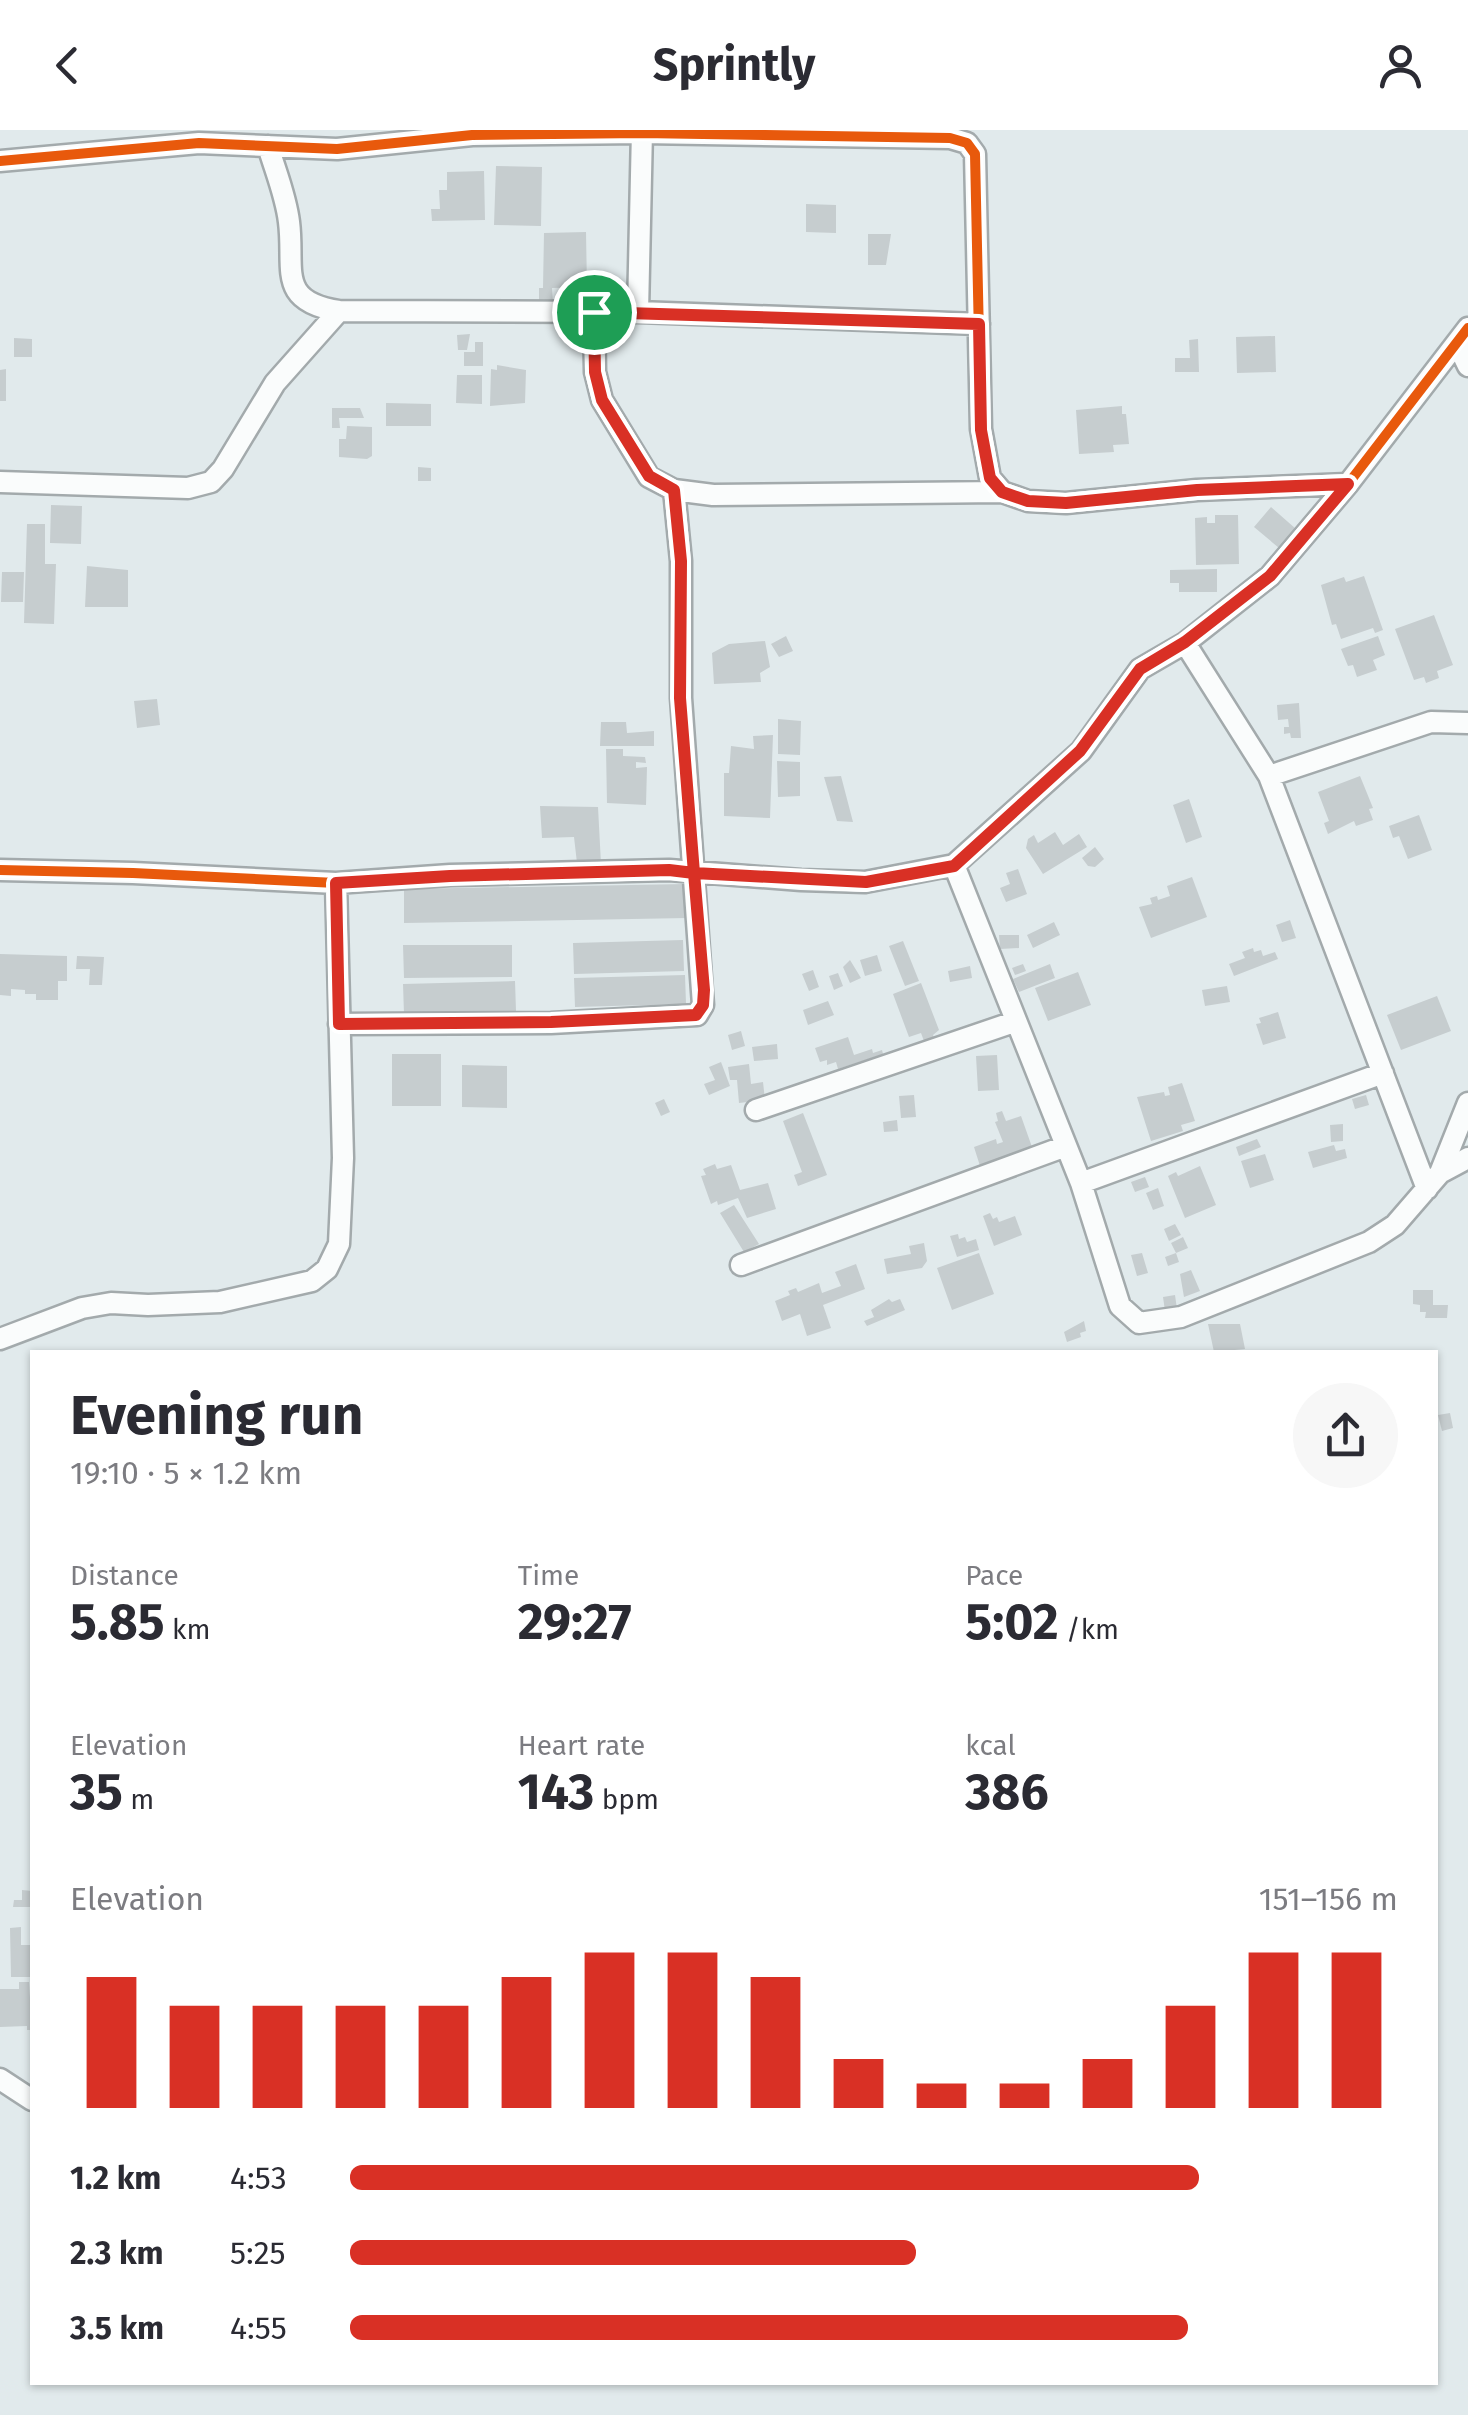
<!DOCTYPE html>
<meta charset="utf-8">
<style>
:root{--surface:#fff;--page:#f7f7f7;--text:#2b2b33;--muted:#7c7c81;--accent:#d93025}
body{margin:0;font-family:"Fira Sans",sans-serif;background:var(--page);color:var(--text);height:100vh;display:flex;flex-direction:column;font-size:38px;white-space:nowrap}
*{box-sizing:border-box;margin:0}
p{font-size:32px;color:var(--muted)}
.icon{flex:none;width:55px;height:55px;fill:none;stroke:currentColor;stroke-width:2;stroke-linecap:round;stroke-linejoin:round}
.map{position:relative;flex:1;overflow:hidden}
.sheet{position:absolute;left:30px;top:1220px;width:1408px;height:1035px;display:flex;flex-direction:column;background:var(--surface);border-radius:0px;box-shadow:0 2px 8px #0004}
.sheet>*{flex:none}
.pin{position:absolute;display:grid;place-items:center;width:85px;height:85px;color:#fff;margin:-42px;border:5px solid #fff;border-radius:50%;box-shadow:0 2px 10px #0007}
.round{display:grid;place-items:center;flex:none;width:105px;height:105px;border-radius:52px;background:var(--page)}
.summary{display:flex;align-items:center;justify-content:space-between;height:170px;padding:0 40px}
h1{font-size:55px;font-weight:700;line-height:75px}
.figures{display:grid;grid-template-columns:repeat(3,1fr);gap:15px;height:170px;padding:10px 40px}
.figures div{display:grid;align-content:center}
.figures b{font-size:50px;font-weight:700}
.figures small{font-size:28px;font-weight:400}
.figures p{font-size:28px}
.chart{height:280px;padding:20px 40px}
.chart p{display:flex;justify-content:space-between}
.chart svg{width:100%;height:180px;margin-top:10px;stroke:var(--accent);stroke-width:6}
ul{padding:0 40px;list-style:none;font-size:32px}
li{display:grid;grid-template-columns:160px 120px 1fr;align-items:center;height:75px}
li i{height:25px;border-radius:12px;background:var(--accent)}
header{display:flex;justify-content:space-between;align-items:center;height:130px;padding:0 40px;background:var(--surface);font-size:45px;font-weight:700}
.map>svg:first-child{display:block}
.building{fill:#c6cdcf}
.lines{fill:none;stroke-linecap:round;stroke-linejoin:round}
.street-casing{stroke:#a3aaac;stroke-width:25}
.street{stroke:#fafcfc;stroke-width:20}
.cycleway-casing{stroke:#fff;stroke-width:16}
.cycleway{stroke:#e8590c;stroke-width:10}
.route-casing{stroke:#fff;stroke-width:20}
.route{stroke:#d93025;stroke-width:12}
</style>
<header><svg class="icon" aria-label="back" viewBox="0 0 24 24"><path d="M15 5l-7 7 7 7"/></svg>Sprintly<svg class="icon" aria-label="person" viewBox="0 0 24 24"><circle cx="12" cy="8" r="4"/><path d="M4 21q1-7 8-7t8 7"/></svg></header>
<div class="map">
<svg width="1468" height="2285" viewBox="0 0 1468 2285">
<rect width="100%" height="100%" fill="#e1eaec"/>
<path class="building" d="M496,36L542,37L541,96L494,95Z
M484,41L485,90L432,91L431,79H440L439,60H447V42Z
M806,74L836,75V103L806,102Z
M586,102L587,157L552,158L553,174H539V158H543L544,103Z
M868,104H891L886,135H868Z
M470,204L467,220H458L457,205Z
M1275,206L1276,242L1237,243L1236,207Z
M14,208L32,209V227H14Z
M1198,209L1199,242H1175V228H1190L1189,210Z
M475,212H483V236H464V222H475Z
M497,235L526,240L525,273L490,276L491,239L497,240Z
M6,239V271H0V240Z
M457,245H482V274L456,273Z
M386,273L431,274V296H386Z
M1122,276V284H1126L1129,314L1113,315L1114,322L1079,324L1076,280Z
M332,278H360L364,288H339L340,298H332Z
M347,296L372,297V326L367,329L339,327V309H346Z
M418,337L431,338V351H418Z
M51,375L82,376L81,414L50,413Z
M1271,377L1296,399L1279,418L1254,397Z
M1215,385H1238L1239,434L1196,435L1195,388L1207,387V393H1215Z
M27,394H45V434H56L54,494L24,493Z
M87,436L128,440V477H85Z
M1217,439V462H1179V453H1170V440Z
M2,442H24L23,472H1Z
M1364,446L1383,500L1375,503L1373,498L1341,509L1336,494L1332,495L1321,455L1344,447L1346,452Z
M1434,485L1453,535L1437,541L1439,548L1426,553L1424,547L1414,550L1395,499Z
M786,506L793,521L779,527L771,514Z
M1378,506L1385,525L1373,530L1377,540L1357,547L1353,535L1348,536L1341,519Z
M765,511L770,537L760,543L761,552L714,554L712,523L729,514Z
M157,569L160,595L137,598L134,571Z
M1299,573L1301,608H1291L1290,603L1284,604V597H1289L1288,589L1278,590L1277,575Z
M778,589L801,591L800,625L778,624Z
M601,592H626L627,603L654,601V616H600Z
M773,605L770,688L724,686V643H729L731,616L754,619L753,606Z
M606,619H623V626L645,627L646,633L636,632V638L647,637L646,675L607,673Z
M777,631L800,632V666L778,667Z
M841,646L853,692L837,691L824,647Z
M1360,646L1373,678L1369,679L1373,690L1356,696L1354,691L1328,704L1324,693L1329,691L1318,662Z
M1189,669L1202,707L1186,713L1173,675Z
M540,676L598,677L601,734L577,733L574,707L542,708Z
M1419,685L1432,720L1408,729L1399,706L1393,708L1389,696Z
M1055,702L1063,715L1079,704L1087,717L1043,744L1026,718L1028,709L1034,705L1038,713Z
M1095,717L1104,729L1095,737L1088,736L1082,728Z
M1018,739L1027,764L1006,772L1000,758L1010,754L1006,743Z
M1192,747L1207,787L1151,808L1139,777L1152,774L1150,768L1157,766L1158,770L1170,766L1167,756Z
M686,754L687,788L404,793V759Z
M1290,790L1296,808L1282,812L1276,795Z
M1054,792L1060,805L1033,818L1027,805Z
M999,805H1019V818L1000,819Z
M683,810L684,841L574,844L573,813Z
M903,811L919,851L905,856L889,816Z
M403,815H512V847L404,848Z
M1253,818L1254,822L1261,820L1263,826L1275,822L1278,829L1234,846L1229,834L1245,828L1242,822Z
M0,824L67,826V851H58V870H36V864H25V860L11,859V866L0,865Z
M877,825L882,841L865,846L860,830Z
M77,826L104,827L102,855H89L90,839H76Z
M850,830L861,848L850,853L843,837Z
M1023,834L1026,841L1015,845L1012,838Z
M1050,834L1055,848L1019,862L1013,849Z
M970,836L972,848L950,852L948,841Z
M813,840L819,857L809,861L802,844Z
M1078,842L1091,875L1048,891L1035,858Z
M838,843L843,856L834,860L829,846Z
M685,845L686,874L575,877L574,848Z
M515,851L516,881L404,884L403,854Z
M921,853L939,900L933,905L934,908L924,911L921,903L909,907L893,864Z
M1227,856L1230,872L1205,876L1202,860Z
M1437,866L1451,901L1401,920L1387,885Z
M828,871L834,885L808,895L803,880Z
M1278,882L1286,908L1263,915L1256,894L1261,893L1259,888Z
M741,901L745,916L732,920L728,905Z
M848,907L854,925L872,919L873,923L882,920L883,924L838,939L836,932L827,935V930L820,932L815,918Z
M777,914L778,929L754,931L752,917Z
M392,924H441V976H392Z
M997,925L999,960L978,961L976,926Z
M721,932L730,956L709,965L704,954L715,950L709,937Z
M749,934L751,954L763,952L765,970L739,973L737,950H730L728,937Z
M462,935L507,936V978L462,977Z
M1182,953L1195,991L1181,995L1183,1001L1151,1011L1137,967L1164,962L1165,966L1170,965L1168,957Z
M914,965L916,987L901,988L899,966Z
M1366,965L1369,975L1355,979L1352,969Z
M664,969L670,982L661,986L655,973Z
M1002,981L1006,991L1021,986L1032,1017L980,1036L974,1017L996,1009L997,1014L1003,1012L995,992L998,991L996,983Z
M803,983L827,1045L798,1056L794,1045L802,1042L783,991Z
M897,990L898,1001L884,1002L883,992Z
M1343,994V1011L1331,1012L1330,995Z
M1257,1009L1261,1017L1239,1026L1236,1017Z
M1334,1015L1336,1021L1345,1019L1347,1028L1313,1038L1308,1022Z
M1265,1024L1274,1050L1250,1058L1241,1031Z
M715,1034L717,1039L731,1035L740,1060L768,1053L776,1079L747,1088L738,1068L718,1075L717,1071L711,1074L701,1046L706,1045L703,1039Z
M1200,1036L1216,1075L1185,1088L1168,1046L1176,1042L1178,1046Z
M1145,1047L1149,1057L1135,1062L1131,1052Z
M1158,1058L1164,1076L1153,1080L1146,1063Z
M734,1075L759,1114L744,1122L720,1083Z
M990,1083L993,1089L997,1087L999,1092L1015,1086L1022,1105L994,1116L983,1086Z
M1175,1094L1181,1105L1169,1111L1164,1099Z
M958,1104L959,1109L965,1107L967,1112L976,1109L979,1120L957,1127L950,1106Z
M1183,1107L1188,1118L1176,1123L1171,1113Z
M924,1113L927,1131L922,1138L887,1144L884,1129L911,1124L909,1116Z
M979,1123L994,1164L952,1180L937,1138Z
M1142,1123L1148,1143L1137,1146L1131,1125Z
M1176,1123L1179,1132L1168,1136L1165,1127Z
M856,1134L865,1159L823,1175L831,1198L807,1206L800,1184L782,1191L775,1171L790,1165L788,1161L796,1158L798,1162L819,1153L822,1163L841,1156L835,1142Z
M1191,1140L1200,1161L1184,1167L1180,1144Z
M1413,1160H1433V1175H1448L1447,1188H1425L1426,1182H1420V1175L1413,1174Z
M1175,1165L1177,1179L1165,1181L1163,1167Z
M889,1169L892,1172L900,1169L905,1180L867,1196L864,1191L874,1187L871,1180Z
M1084,1191L1086,1201L1080,1203L1081,1207L1067,1212L1064,1202Z
M1208,1194H1240L1245,1219L1214,1222Z
M1450,1283L1453,1298L1442,1301L1438,1285Z
M22,1760L32,1761V1777H13L14,1770H22Z
M21,1797V1815H32V1847H11L10,1798Z
M19,1852H29L32,1900H27V1896L0,1897V1859H19Z"/>
<g class="lines">
<g class="street-casing">
<path id="street" d="M268,16C275,40 286,66 289,92C295,139 276,171 339,181L638,182L979,194
M0,31L199,13L337,19L472,5L642,3L950,8L967,13L975,24L981,299L990,348L1002,362L1028,371L1066,373L1197,360L1348,354
M638,182L642,0
M594,183L595,242L602,270L649,347L674,360L713,365L1002,362
M1457,213L1468,236
M0,352L188,358L211,352L223,339L275,253L339,181
M1185,513L1269,646L1427,1059
M1269,646L1431,592L1468,593
M954,735L1081,1053L1120,1176L1139,1193L1181,1187L1369,1112L1395,1095L1440,1043L1468,1028
M0,740L133,743L336,753L450,745L669,740L801,750L865,752L954,735L1081,621L1140,539L1185,513L1270,446L1348,354L1468,198
M339,894L551,893L697,885L703,875L681,568V431L674,360
M756,980L1014,892
M1440,1043L1468,973
M1081,1053L1383,943
M741,1135L1066,1016
M0,1209L82,1178L111,1173L148,1175L220,1172L312,1151L327,1139L339,1114L343,1028L336,753
M0,1949L32,1970"/>
</g>
<use href="#street" class="street"/>
<g class="cycleway-casing">
<path id="cycleway" d="M0,31L199,13L337,19L472,5L642,3L950,8L967,13L975,24L981,299L990,348L1002,362L1028,371L1066,373L1197,360L1348,354
M0,740L133,743L336,753L450,745L669,740L801,750L865,752L954,735L1081,621L1140,539L1185,513L1270,446L1348,354L1468,198"/>
</g>
<use href="#cycleway" class="cycleway"/>
</g>
<g class="lines">
<g class="route-casing">
<path id="route" d="M594,182L595,242L602,270L649,346L674,360L681,431L680,568L694,743L669,740L450,746L336,753L339,894L551,892L696,885L703,875L704,860L694,743L866,752L954,736L1080,621L1140,539L1185,512L1270,446L1348,354L1197,360L1066,373L1028,371L1002,362L990,348L981,300L979,194L594,182"/>
</g>
<use href="#route" class="route"/>
</g>
</svg>
<div class="pin" style="left:594px;top:182px;background:#1e9e55"><svg class="icon" aria-label="arrive" viewBox="0 0 24 24"><path d="M6 21V4h12l-3 4 3 4H6"/></svg></div>
<section class="sheet">
<div class="summary"><div><h1>Evening run</h1><p>19:10 · 5 × 1.2 km</p></div><a class="round"><svg class="icon" aria-label="share" viewBox="0 0 24 24"><path d="M12 15V3M7 8l5-5 5 5M5 13v7h14v-7"/></svg></a></div>
<div class="figures">
<div><p>Distance</p><b>5.85<small> km</small></b></div>
<div><p>Time</p><b>29:27</b></div>
<div><p>Pace</p><b>5:02<small> /km</small></b></div>
</div>
<div class="figures">
<div><p>Elevation</p><b>35<small> m</small></b></div>
<div><p>Heart rate</p><b>143<small> bpm</small></b></div>
<div><p>kcal</p><b>386</b></div>
</div>
<div class="chart"><p><span>Elevation</span>151–156 m</p>
<svg viewBox="0 0 160 44" preserveAspectRatio="none"><path d="M5 44V12M15 44V19M25 44V19M35 44V19M45 44V19M55 44V12M65 44V6M75 44V6M85 44V12M95 44V32M105 44V38M115 44V38M125 44V32M135 44V19M145 44V6M155 44V6"/></svg>
</div>
<ul>
<li><b>1.2 km</b>4:53<i style="width:81%"></i></li>
<li><b>2.3 km</b>5:25<i style="width:54%"></i></li>
<li><b>3.5 km</b>4:55<i style="width:80%"></i></li>
</ul>
</section>
</div>
